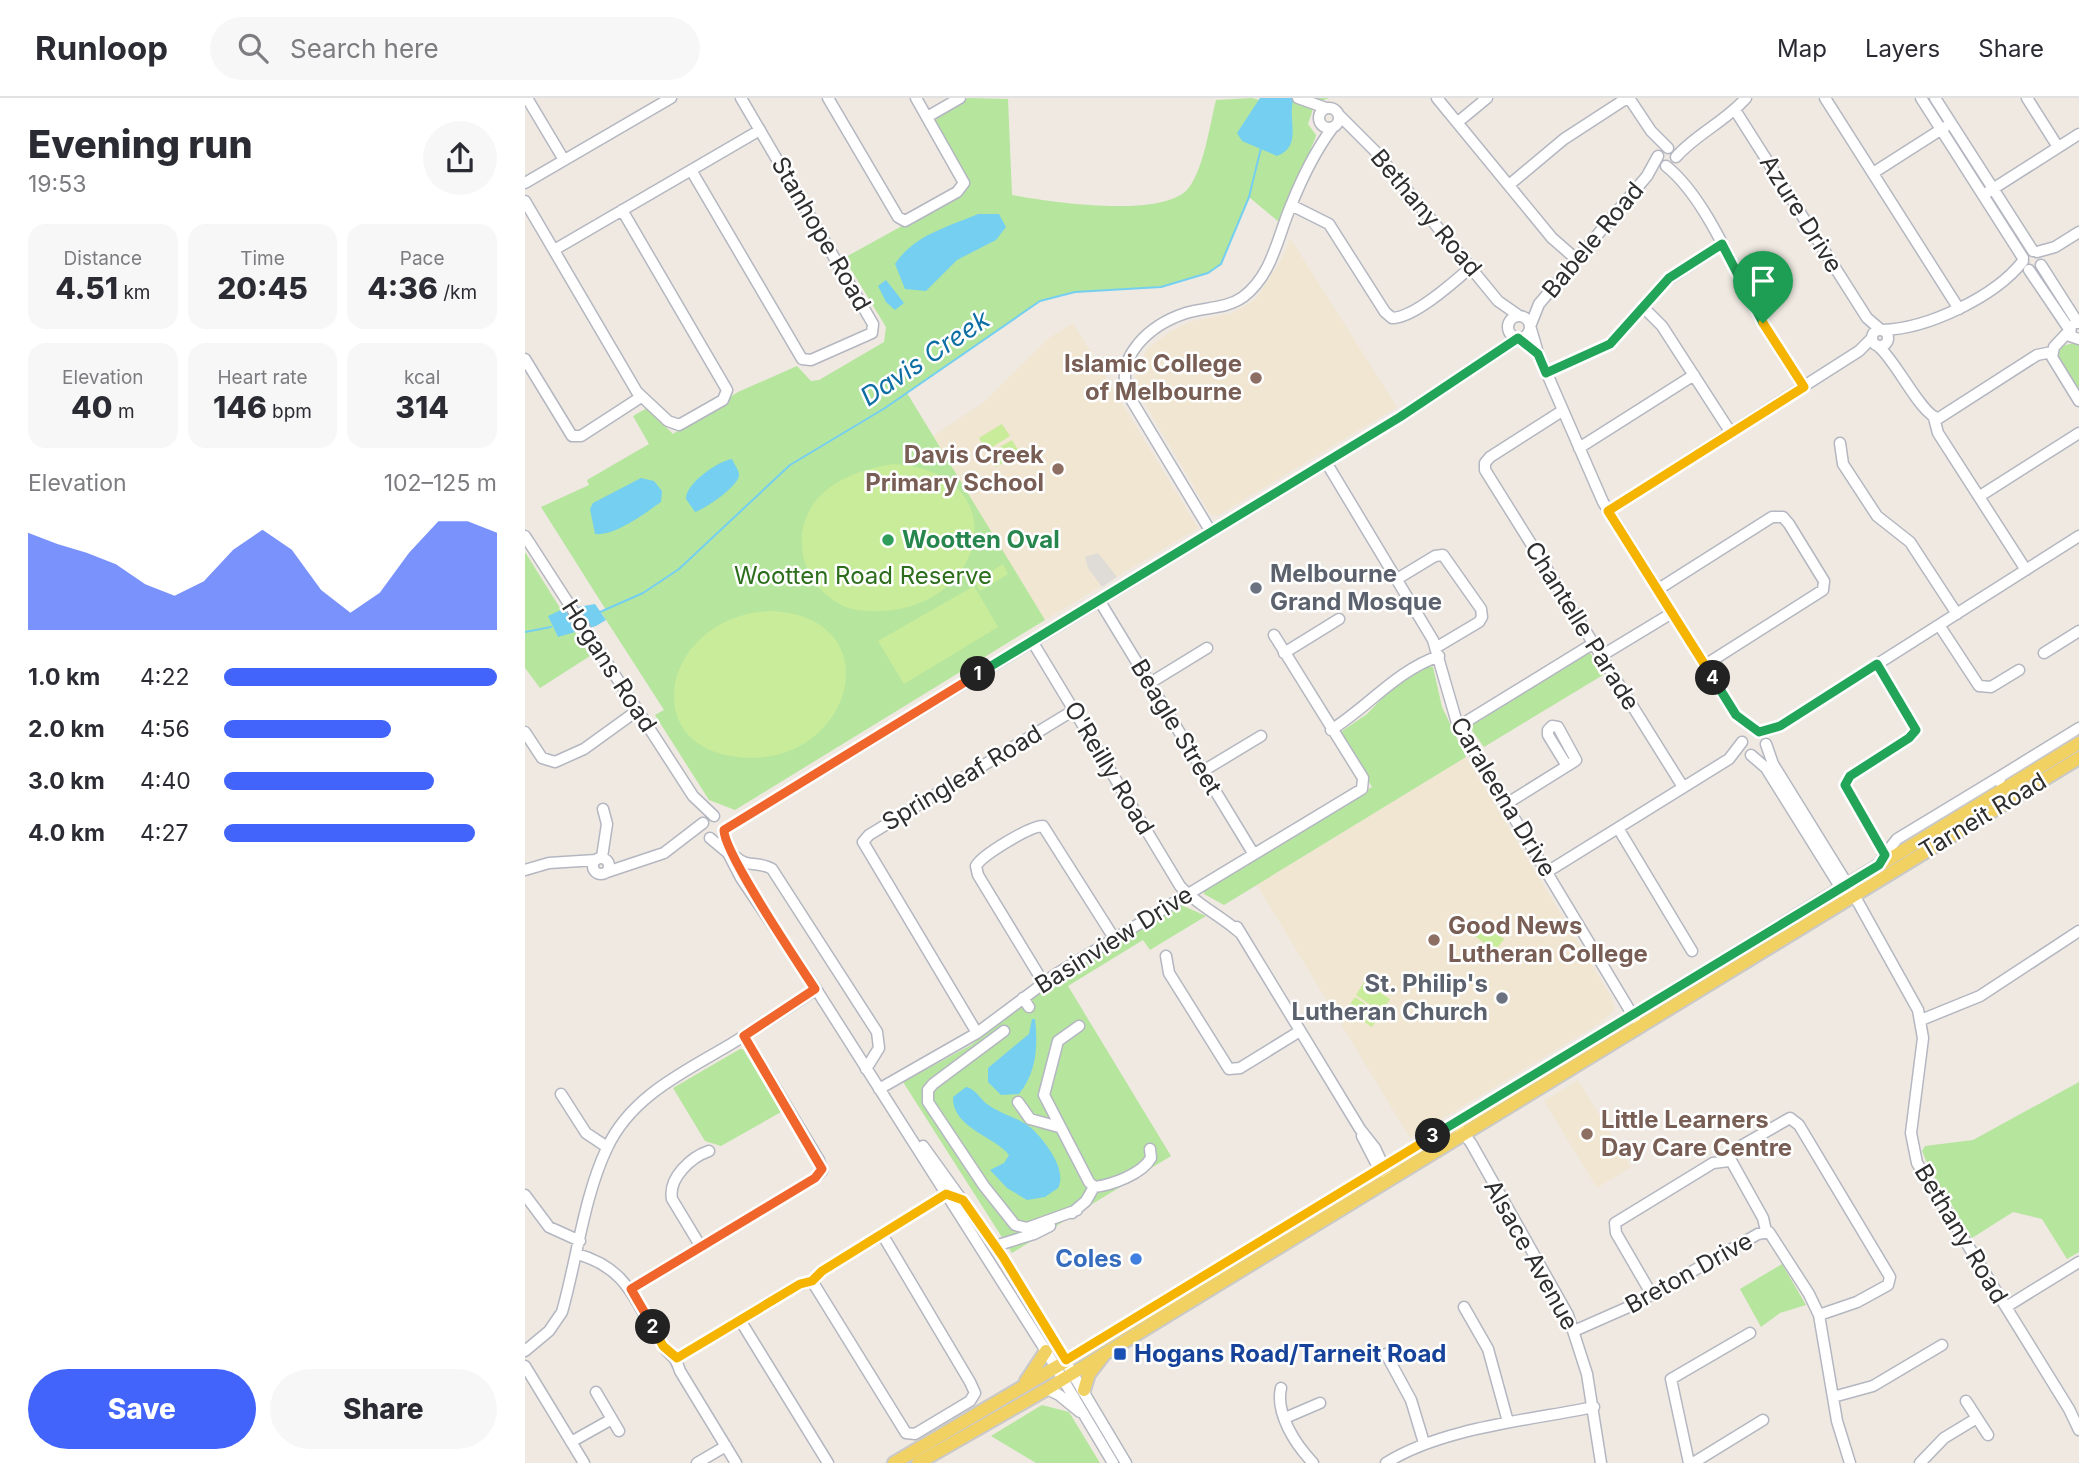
<!DOCTYPE html>
<meta charset="utf-8">
<style>
:root{--surface:#fff;--page:#f7f7f7;--text:#2b2b33;--muted:#7c7c81;--line:#e1e1e2;--accent:#4264fb}
body{margin:0;font-family:Inter,sans-serif;background:var(--page);color:var(--text);height:100vh;display:flex;flex-direction:column;font-size:26px;white-space:nowrap}
*{box-sizing:border-box;margin:0}
p{font-size:23px;color:var(--muted)}
.icon{flex:none;width:38px;height:38px;fill:none;stroke:currentColor;stroke-width:2;stroke-linecap:round;stroke-linejoin:round}
.map{position:relative;flex:1;overflow:hidden}
.panel{display:flex;flex-direction:column;background:var(--surface);width:525px}
.panel>*{flex:none}
.pin{position:absolute;display:grid;place-items:center;width:60px;height:60px;color:#fff;margin:-72px -30px;border-radius:50% 50% 50% 0;rotate:-45deg;box-shadow:0 0 7px #0007}
.pin .icon{rotate:45deg}
.km{position:absolute;width:35px;height:35px;margin:-18px;border-radius:50%;background:#222;color:#fff;font-size:19px;line-height:35px;text-align:center}
.round{display:grid;place-items:center;flex:none;width:74px;height:74px;border-radius:37px;background:var(--page)}
.head{display:flex;align-items:center;justify-content:space-between;height:119px;padding:0 28px}
h1{font-size:38px;font-weight:800;line-height:52px}
.figures{display:grid;grid-template-columns:repeat(3,1fr);gap:10px;height:119px;padding:7px 28px}
.figures div{display:grid;align-content:center;border-radius:18px;background:var(--page);text-align:center}
.figures b{font-size:30px;font-weight:800}
.figures small{font-size:19px;font-weight:400}
.figures p{font-size:19px}
.chart{height:196px;padding:14px 28px}
.chart p{display:flex;justify-content:space-between}
.chart svg{width:100%;height:126px;margin-top:7px;fill:var(--accent);opacity:.7}
.action{display:flex;gap:14px;margin-top:auto;padding:14px 28px}
.action a{flex:1;height:80px;border-radius:42px;background:var(--accent);color:#fff;font-size:28px;font-weight:800;line-height:80px;text-align:center}
.action a+a{background:var(--page);color:var(--text)}
ul{padding:0 28px;list-style:none;font-size:23px}
li{display:grid;grid-template-columns:112px 84px 1fr;align-items:center;height:52px}
li i{height:18px;border-radius:9px;background:var(--accent)}
header{display:flex;align-items:center;gap:42px;box-sizing:border-box;height:98px;padding:0 35px;background:var(--surface);border-bottom:2px solid var(--line)}
header strong{font-size:33px}
nav{display:flex;gap:38px;margin-inline-start:auto;font-size:24px}
.search{width:490px;height:63px;background:var(--page);display:flex;align-items:center;gap:18px;box-sizing:border-box;padding:0 24px;border-radius:38px;color:var(--muted);font-size:26px}
main{display:flex;flex:1;min-height:0}
.map>svg:first-child{display:block}
.education{fill:#f0e6d1}
.green{fill:#b6e59e}
.pitch{fill:#c9ec9a}
.plaza{fill:#dfdcd8}
.water{fill:#75cff0}
.lines{fill:none;stroke-linecap:round;stroke-linejoin:round}
.stream{stroke:#75cff0;stroke-width:2}
.minor-casing{stroke:#b4b7c1;stroke-width:13}
.major-casing{stroke:#c9c9c9;stroke-width:16}
.minor{stroke:#fff;stroke-width:10}
.major{stroke:#f2d163;stroke-width:12}
.split-1-casing{stroke:#fff;stroke-width:14}
.split-2-casing{stroke:#fff;stroke-width:14}
.split-3-casing{stroke:#fff;stroke-width:14}
.split-4-casing{stroke:#fff;stroke-width:14}
.split-5-casing{stroke:#fff;stroke-width:14}
.split-1{stroke:#22a559;stroke-width:9}
.split-2{stroke:#f0652b;stroke-width:9}
.split-3{stroke:#f5b400;stroke-width:9}
.split-4{stroke:#22a559;stroke-width:9}
.split-5{stroke:#f5b400;stroke-width:9}
.education-dot{fill:#8d6e63;stroke:#fff;stroke-width:2.5}
.leisure-dot{fill:#2e9e5b;stroke:#fff;stroke-width:2.5}
.worship-dot{fill:#6b7280;stroke:#fff;stroke-width:2.5}
.shop-dot{fill:#3f7fe0;stroke:#fff;stroke-width:2.5}
.transit-dot{fill:#1a4fb4;stroke:#fff;stroke-width:2.5}
.labels{text-anchor:middle;stroke-width:5;stroke-linejoin:round;paint-order:stroke}
.street-label{font-size:24px;fill:#2e2e2e;stroke:#fff}
.education-label{font-size:24px;font-weight:bold;fill:#785e54;stroke:#fff;text-anchor:end}
.leisure-label{font-size:24px;font-weight:bold;fill:#27864d;stroke:#fff;text-anchor:start}
.worship-label{font-size:24px;font-weight:bold;fill:#5b616d;stroke:#fff;text-anchor:start}
.park-label{font-size:24px;fill:#2c6e1b;stroke:#fff}
.shop-label{font-size:24px;font-weight:bold;fill:#366cbe;stroke:#fff;text-anchor:end}
.transit-label{font-size:24px;font-weight:bold;fill:#164399;stroke:#fff;text-anchor:start}
.water-label{font-size:26px;font-style:italic;fill:#0d6fa3;stroke:#fff}
</style>
<header>
<strong>Runloop</strong>
<div class="search"><svg class="icon" aria-label="search" viewBox="0 0 24 24"><circle cx="10" cy="10" r="6"/><path d="M15 15l6 6"/></svg>Search here</div>
<nav><a>Map</a><a>Layers</a><a>Share</a></nav>
</header>
<main>
<section class="panel">
<div class="head"><div><h1>Evening run</h1><p>19:53</p></div><a class="round"><svg class="icon" aria-label="share" viewBox="0 0 24 24"><path d="M12 15V3M7 8l5-5 5 5M5 13v7h14v-7"/></svg></a></div>
<div class="figures">
<div><p>Distance</p><b>4.51<small> km</small></b></div>
<div><p>Time</p><b>20:45</b></div>
<div><p>Pace</p><b>4:36<small> /km</small></b></div>
</div>
<div class="figures">
<div><p>Elevation</p><b>40<small> m</small></b></div>
<div><p>Heart rate</p><b>146<small> bpm</small></b></div>
<div><p>kcal</p><b>314</b></div>
</div>
<div class="chart"><p><span>Elevation</span>102–125 m</p>
<svg viewBox="0 0 160 44" preserveAspectRatio="none"><path d="M0 44V10L10 14L20 17L30 21L40 28L50 32L60 27L70 16L80 9L90 16L100 30L110 38L120 31L130 17L140 6L150 6L160 10V44z"/></svg>
</div>
<ul>
<li><b>1.0 km</b>4:22<i style="width:100%"></i></li>
<li><b>2.0 km</b>4:56<i style="width:61%"></i></li>
<li><b>3.0 km</b>4:40<i style="width:77%"></i></li>
<li><b>4.0 km</b>4:27<i style="width:92%"></i></li>
</ul>
<div class="action"><a>Save</a><a>Share</a></div>
</section>
<div class="map">
<svg width="1554" height="1365" viewBox="0 0 1554 1365">
<rect width="100%" height="100%" fill="#efe9e1"/>
<path class="education" d="M765,140L872,309L692,418L685,416L612,292L610,271L623,250L646,233L668,223L708,215L731,201L758,159Z
M548,225L673,430L520,522L408,338L458,305L524,240Z
M941,659L1085,897L1090,909L1087,915L1067,930L885,1040L732,787Z
M1053,982L1106,1069L1072,1090L1019,1003Z"/>
<path class="green" d="M443,0L483,1L487,97C525,104 631,120 661,93C678,76 685,26 691,2L727,0L752,7L757,0H804L790,5L783,26L791,37L790,41L754,124L724,99L696,167L683,175L636,189L550,194L515,203L382,295L520,522L210,712L184,702L130,617L139,612L76,514L81,512L16,409L64,387L62,382L124,346L108,318L122,310L148,336L213,294L272,268L286,283L294,282L359,244L361,229L319,160L442,92L443,83L410,24L414,17Z
M1554,244V296L1531,260L1536,248Z
M0,454L65,558L15,590L0,570Z
M1064,553L1078,577L959,649L943,627Z
M904,568L908,569L917,609L941,659L699,807L679,796V791L847,689L816,637L817,633L842,616L868,589Z
M654,806L681,818L625,852L618,842L543,888L646,1058L487,1155L378,984L446,947L530,882Z
M215,951H218L256,1014L196,1048L180,1043L148,990Z
M1554,984V1154L1542,1161L1517,1121L1488,1114L1447,1140L1405,1072L1397,1053L1400,1048L1448,1042Z
M1257,1166L1281,1207L1255,1215L1236,1229L1215,1191Z
M517,1307L544,1314L575,1365H511L466,1338Z"/>
<path class="pitch" d="M477,326L485,338L461,353L454,340Z
M487,342L495,355L471,369L463,356Z
M368,366C493,374 463,510 355,513C341,513 325,513 313,505C271,481 262,422 304,390C323,376 345,370 368,366Z
M478,466L483,476L455,493L450,484Z
M449,488L473,529L379,586L353,543Z
M248,513C371,521 325,673 212,659C109,647 140,515 248,513Z
M955,823L979,841L970,853L946,835Z
M839,884L865,901L856,914L831,897Z
M830,899L855,916L847,929L821,912Z"/>
<path class="plaza" d="M573,455L592,479L577,489L563,470L560,459Z"/>
<path class="water" d="M735,0H769C761,19 779,48 752,58L717,43L712,35Z
M453,116H474L481,129L471,142L432,162L401,193L380,191L370,166C389,137 423,129 453,116Z
M361,182L379,205L370,212L361,204L353,188Z
M207,361C209,366 214,372 214,377C214,388 180,411 170,414L161,401C160,386 193,363 207,361Z
M116,380L129,383L137,393L136,404C119,416 90,438 70,436L65,411L68,405Z
M70,506L81,522L71,528L33,539L23,518L36,512Z
M507,921H510C513,947 512,974 494,996L476,997L463,984V970L504,936Z
M441,989C451,991 454,1000 462,1006C475,1016 492,1019 505,1029C519,1041 543,1072 533,1090L520,1099L502,1102L482,1090L465,1072L479,1065L484,1057C469,1038 427,1030 428,999Z"/>
<g class="lines">
<path class="stream" d="M75,514L118,495L154,471L265,367L360,310L515,203L550,194L636,189L683,175L696,166L724,99L736,50
M0,534L26,529"/>
<g class="minor-casing">
<path id="minor" d="M2,0L39,62
M303,0L373,119L380,123L432,94L439,85L391,0
M773,0L801,10
M912,0L1027,140L1051,161
M1104,0L1126,33L1143,50
M1300,0L1434,211
M1396,0L1498,160
M1410,0L1508,153
M1502,0L1533,49
M794 20a10 10 0 1 1 20 0a10 10 0 1 1-20 0Z
M1210,12L1342,220L1356,232
M814,17L850,53L973,203L993,217
M402,19L435,0
M933,24L962,0
M1151,59C1171,36 1200,24 1221,0
M1141,68C1179,98 1207,167 1230,210C1244,237 1262,263 1279,289
M166,72L277,261L286,262L347,235L348,226L216,0
M1348,75L1420,29
M0,85L146,0
M984,87L1039,41L1102,0
M1463,94L1554,36
M0,103L112,294L143,323L154,327L198,302L202,292L97,112
M766,107L804,126L860,214L867,220C889,220 929,184 946,169
M29,152L235,32
M1512,154L1530,149L1554,134
M1516,167L1553,225
M1504,172L1544,231
M1119,210L1137,228L1206,335
M983 229a11 11 0 1 1 22 0a11 11 0 1 1-22 0Z
M1006,226L1014,206L1122,78L1133,58
M1546,228L1545,238L1554,241
M1006,231L1013,255L1078,404L1211,617L1232,633
M1347 240a8 8 0 1 1 16 0a8 8 0 1 1-16 0Z
M1357,232C1402,231 1470,199 1498,163
M1354,249C1371,263 1397,318 1413,320
M1527,259L1554,303
M1527,259L1529,249L1544,233
M0,261L47,338H56L116,299
M1021,275L1085,246L1141,183L1197,146
M1037,313L965,359L960,365V372L1158,689
M1409,320L1413,335L1501,472
M1414,320L1512,257L1527,254
M1315,345L1318,366L1352,418L1385,444L1432,516
M1054,350L1169,277
M801,364L908,542L932,625L1110,921
M1455,398L1554,335
M1083,413L1334,253L1347,240
M686,434L604,298C587,258 627,226 661,215C680,209 701,211 718,199C747,177 752,141 765,110C776,82 790,53 808,29
M0,438L168,698L189,718
M872,481L910,458L918,457L956,511L957,519L954,524L912,549
M1132,492L1247,419H1258L1264,426L1299,483L1298,492L1180,567
M574,502L728,755
M1414,527L1454,588L1466,589L1494,572
M507,543L655,788C672,807 695,817 714,834
M759,555L814,521
M1519,555L1554,533
M1076,558L1147,515
M1352,566L1391,632L1384,640L1325,678L1320,687L1360,757
M625,585L682,550
M934,628L1069,545
M806,632C844,608 871,573 914,558
M0,634L17,660L30,664L59,651L113,612
M1234,634L1255,628L1554,438
M1241,646L1248,666L1329,797L1393,912L1398,940L1386,1035L1392,1065L1544,1311L1554,1332
M1226,657L1241,670L1319,795
M678,673L736,638
M1474,683L1476,678L1554,630
M981,706L1050,663L1051,662L1033,629L1027,628L1023,632V637L1042,668
M1093,730L1167,853
M199,732L875,319L993,240
M185,740L203,755L216,780L291,891L521,1253L588,1365
M77,759L82,726L78,711
M211,759C222,770 235,763 247,771L352,934L354,950L341,971
M68 768a8 8 0 1 1 16 0a8 8 0 1 1-16 0Z
M1357,760L1372,741L1476,678
M0,772L24,765L71,762
M82,774L139,755L178,725
M1022,774L1204,661L1217,644
M712,829L835,1031L850,1050L862,1076
M641,858L644,875L704,971L715,970L775,933
M518,884L453,777L451,768C457,757 505,728 518,728L589,840
M498,900L504,909
M1396,922L1455,898L1554,833
M554,928L533,943L519,997L564,1084L569,1089C587,1087 617,1076 626,1060L625,1051
M479,933L408,986L403,992V1004L459,1088L490,1127L502,1130L552,1112
M452,935L338,744L344,737L549,612
M354,991L452,935L531,876L837,691L838,680L749,537
M36,996L61,1035L82,1049
M493,1004L505,1021L534,1029
M930,1025L946,1045L1043,1217L1062,1276L1076,1365
M837,1038L854,1071L860,1076
M398,1048L478,1159L601,1365
M0,1097L24,1129L55,1143
M547,1115L561,1103L569,1089
M1241,1133L1238,1120L1204,1059L1209,1052L1265,1020L1274,1027L1365,1179L1363,1187L1332,1204L1294,1217
M470,1148L509,1136L525,1128
M176,1149L147,1101C143,1080 166,1059 184,1053
M52,1156C106,1171 110,1207 138,1248C147,1261 149,1255 155,1273L211,1365
M287,1183L381,1335L390,1336L445,1303L450,1295L445,1284L357,1136
M106,1191L290,1080L297,1073L294,1062L219,938
M1127,1197L1091,1135L1090,1125L1188,1065L1204,1063
M939,1209L963,1251L983,1324
M1481,1209L1554,1164
M215,1222L303,1365
M1049,1233L1108,1207L1233,1136L1244,1134L1284,1196L1294,1217L1312,1323L1325,1365
M0,1253L24,1233L37,1214C52,1161 59,1098 82,1050C106,998 159,974 206,946C235,928 263,910 291,891
M861,1256L886,1302L899,1345
M152,1260L271,1188L287,1183L297,1173L421,1096
M0,1268L59,1365
M756,1290C750,1316 771,1347 788,1365
M522,1291L534,1297L555,1314
M71,1294L94,1333
M1308,1299L1348,1288L1417,1247
M1441,1303L1463,1337
M760,1320L795,1305
M46,1344L87,1321
M172,1365L201,1348
M861,1365C916,1330 1005,1322 1069,1309
M1164,1365L1146,1281L1225,1235
M1168,1365L1238,1322
M1395,1365L1419,1340L1452,1320"/>
</g>
<g class="major-casing">
<path id="major" d="M501,1283L521,1253
M559,1292L564,1276L578,1258
M369,1365L631,1210L1554,645
M393,1365L522,1291L1554,660"/>
</g>
<use href="#minor" class="minor"/>
<use href="#major" class="major"/>
</g>
<g class="lines">
<g class="split-1-casing">
<path id="split-1" d="M453,576L875,319L993,240L1013,256L1021,275L1085,246L1144,180L1197,146L1238,225"/>
</g>
<g class="split-2-casing">
<path id="split-2" d="M128,1229L106,1191L290,1080L297,1071L219,938L290,891C274,866 198,754 199,732L453,576"/>
</g>
<g class="split-3-casing">
<path id="split-3" d="M128,1229L138,1248L152,1260L275,1186L287,1183L297,1173L421,1096L438,1102L478,1159L541,1262L908,1038"/>
</g>
<g class="split-4-casing">
<path id="split-4" d="M908,1038L1354,767L1360,757L1320,687L1325,678L1384,640L1391,632L1352,566L1255,628L1234,634L1211,617L1188,580"/>
</g>
<g class="split-5-casing">
<path id="split-5" d="M1188,580L1083,413L1279,289L1238,225"/>
</g>
<use href="#split-1" class="split-1"/>
<use href="#split-2" class="split-2"/>
<use href="#split-3" class="split-3"/>
<use href="#split-4" class="split-4"/>
<use href="#split-5" class="split-5"/>
</g>
<g class="education-dot">
<circle cx="731" cy="280" r="7"/>
<circle cx="533" cy="371" r="7"/>
<circle cx="909" cy="842" r="7"/>
<circle cx="1062" cy="1036" r="7"/>
</g>
<circle class="leisure-dot" cx="363" cy="442" r="7"/>
<g class="worship-dot">
<circle cx="731" cy="490" r="7"/>
<circle cx="977" cy="900" r="7"/>
</g>
<circle class="shop-dot" cx="611" cy="1161" r="7"/>
<rect class="transit-dot" x="588" y="1249" width="14" height="14" rx="3.5"/>
<g class="labels">
<g class="street-label">
<text transform="translate(901 115) rotate(50)" y="8">Bethany Road</text>
<text transform="translate(1276 116) rotate(58)" y="8">Azure Drive</text>
<text transform="translate(296 136) rotate(60)" y="8">Stanhope Road</text>
<text transform="translate(1068 142) rotate(-50)" y="8">Babele Road</text>
<text transform="translate(1057 528) rotate(58)" y="8">Chantelle Parade</text>
<text transform="translate(84 568) rotate(57)" y="8">Hogans Road</text>
<text transform="translate(651 629) rotate(59)" y="8">Beagle Street</text>
<text transform="translate(584 670) rotate(59)" y="8">O'Reilly Road</text>
<text transform="translate(437 680) rotate(-31)" y="8">Springleaf Road</text>
<text transform="translate(978 699) rotate(59)" y="8">Caraleena Drive</text>
<text transform="translate(1458 718) rotate(-31)" y="8">Tarneit Road</text>
<text transform="translate(589 842) rotate(-32)" y="8">Basinview Drive</text>
<text transform="translate(1436 1136) rotate(59)" y="8">Bethany Road</text>
<text transform="translate(1006 1157) rotate(61)" y="8">Alsace Avenue</text>
<text transform="translate(1164 1175) rotate(-29)" y="8">Breton Drive</text>
</g>
<g class="education-label">
<text x="717" y="274">Islamic College<tspan x="717" dy="28">of Melbourne</tspan></text>
<text x="519" y="365">Davis Creek<tspan x="519" dy="28">Primary School</tspan></text>
<text x="923" y="836" text-anchor="start">Good News<tspan x="923" dy="28">Lutheran College</tspan></text>
<text x="1076" y="1030" text-anchor="start">Little Learners<tspan x="1076" dy="28">Day Care Centre</tspan></text>
</g>
<g class="leisure-label">
<text x="377" y="450">Wootten Oval</text>
</g>
<g class="worship-label">
<text x="745" y="484">Melbourne<tspan x="745" dy="28">Grand Mosque</tspan></text>
<text x="963" y="894" text-anchor="end">St. Philip's<tspan x="963" dy="28">Lutheran Church</tspan></text>
</g>
<g class="park-label">
<text x="338" y="486">Wootten Road Reserve</text>
</g>
<g class="shop-label">
<text x="597" y="1169">Coles</text>
</g>
<g class="transit-label">
<text x="609" y="1264">Hogans Road/Tarneit Road</text>
</g>
<g class="water-label">
<text transform="translate(400 260) rotate(-34)" y="9">Davis Creek</text>
</g>
</g>
</svg>
<div class="pin" style="left:1238px;top:225px;background:#1e9e55"><svg class="icon" aria-label="arrive" viewBox="0 0 24 24"><path d="M6 21V4h12l-3 4 3 4H6"/></svg></div>
<b class="km" style="left:453px;top:576px">1</b>
<b class="km" style="left:128px;top:1229px">2</b>
<b class="km" style="left:908px;top:1038px">3</b>
<b class="km" style="left:1188px;top:580px">4</b>
</div>
</main>
